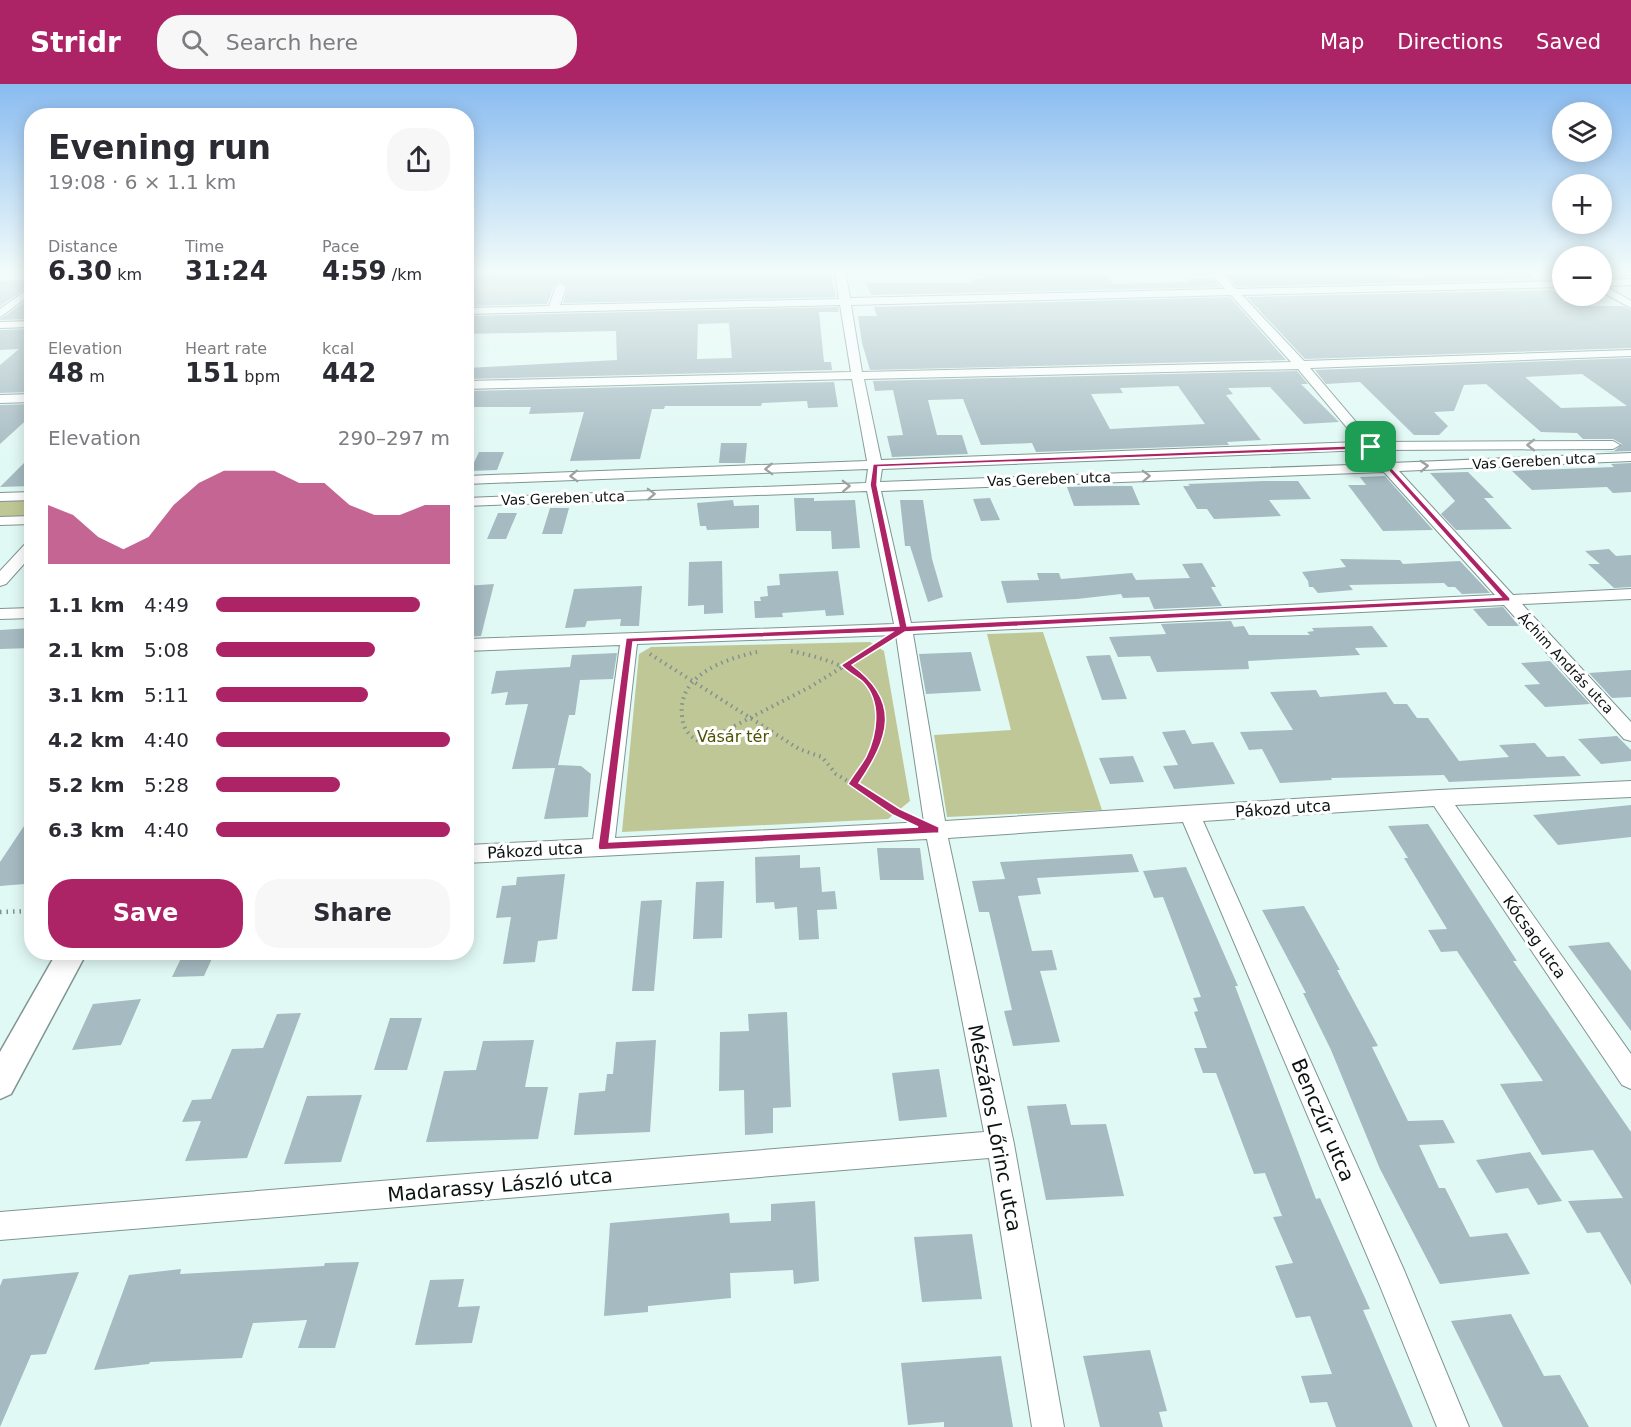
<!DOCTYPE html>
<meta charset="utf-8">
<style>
:root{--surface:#fff;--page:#f7f7f7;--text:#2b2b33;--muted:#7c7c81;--accent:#ad2466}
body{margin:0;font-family:"DejaVu Sans",sans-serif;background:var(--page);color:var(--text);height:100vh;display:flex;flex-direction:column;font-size:22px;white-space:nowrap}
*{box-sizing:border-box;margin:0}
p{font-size:20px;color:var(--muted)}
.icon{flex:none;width:33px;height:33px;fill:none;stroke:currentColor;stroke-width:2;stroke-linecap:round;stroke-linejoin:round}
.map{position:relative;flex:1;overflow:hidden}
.drawer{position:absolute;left:24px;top:24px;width:450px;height:852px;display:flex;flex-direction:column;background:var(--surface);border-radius:24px;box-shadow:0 3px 15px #0003}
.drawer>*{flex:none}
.fabs{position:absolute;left:1552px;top:18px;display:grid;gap:12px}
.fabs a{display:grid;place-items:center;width:60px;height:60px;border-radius:50%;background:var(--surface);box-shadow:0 3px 15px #0003;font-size:30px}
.pin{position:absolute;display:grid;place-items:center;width:51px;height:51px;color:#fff;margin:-26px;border-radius:12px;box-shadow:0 3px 9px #0006}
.round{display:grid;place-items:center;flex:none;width:63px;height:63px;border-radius:24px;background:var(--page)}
.overview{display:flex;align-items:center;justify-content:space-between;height:102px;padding:0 24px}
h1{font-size:33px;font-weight:700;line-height:45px}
.figures{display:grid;grid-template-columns:repeat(3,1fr);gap:9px;height:102px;padding:6px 24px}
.figures div{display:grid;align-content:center}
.figures b{font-size:26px;font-weight:700}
.figures small{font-size:16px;font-weight:400}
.figures p{font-size:16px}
.chart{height:168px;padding:12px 24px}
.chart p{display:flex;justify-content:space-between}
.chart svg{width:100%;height:108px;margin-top:6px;fill:var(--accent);opacity:.7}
.primary-button{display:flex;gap:12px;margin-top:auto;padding:12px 24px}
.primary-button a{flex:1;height:69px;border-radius:24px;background:var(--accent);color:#fff;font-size:24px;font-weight:700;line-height:69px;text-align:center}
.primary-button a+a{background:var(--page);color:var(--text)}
ul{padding:0 24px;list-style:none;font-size:20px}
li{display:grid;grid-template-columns:96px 72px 1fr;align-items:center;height:45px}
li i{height:15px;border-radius:8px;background:var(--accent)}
header{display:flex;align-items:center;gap:36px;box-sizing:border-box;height:84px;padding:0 30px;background:var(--accent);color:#fff}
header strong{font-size:28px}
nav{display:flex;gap:33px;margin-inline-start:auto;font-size:21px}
.search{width:420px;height:54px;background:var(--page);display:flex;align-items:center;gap:15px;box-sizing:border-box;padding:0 21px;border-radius:24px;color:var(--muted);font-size:22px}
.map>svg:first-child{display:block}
.green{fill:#c0c796}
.building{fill:#a5bac1;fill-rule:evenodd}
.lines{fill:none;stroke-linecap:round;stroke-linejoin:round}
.minor-casing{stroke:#7f9591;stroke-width:2}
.tertiary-casing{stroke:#7f9591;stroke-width:3}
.path-far1{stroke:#81918f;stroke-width:4;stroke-dasharray:1.5 4.5;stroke-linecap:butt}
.path{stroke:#81918f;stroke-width:4.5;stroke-dasharray:1.5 5;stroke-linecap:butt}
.minor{fill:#fff;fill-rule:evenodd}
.tertiary{fill:#fff;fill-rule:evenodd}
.oneway{stroke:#9da1a0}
.route{fill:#ad2466;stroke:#fff;stroke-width:1.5;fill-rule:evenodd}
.labels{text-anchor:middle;stroke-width:6;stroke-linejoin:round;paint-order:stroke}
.far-street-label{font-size:14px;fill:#0b1312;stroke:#fff}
.park-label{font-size:16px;fill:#4c5200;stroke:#fff}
.street-label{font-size:16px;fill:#0b1312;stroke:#fff}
.near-street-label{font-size:20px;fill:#0b1312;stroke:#fff}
</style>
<header>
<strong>Stridr</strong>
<div class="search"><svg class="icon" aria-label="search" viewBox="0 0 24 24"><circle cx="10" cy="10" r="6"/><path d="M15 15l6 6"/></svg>Search here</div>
<nav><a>Map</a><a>Directions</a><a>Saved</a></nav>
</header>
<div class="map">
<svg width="1631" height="1343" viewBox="0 0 1631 1343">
<rect width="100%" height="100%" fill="#e1f9f5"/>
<path class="green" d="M31,414V434L0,435V415Z
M1043,548L1102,726L947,733L934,651L1011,646L987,550Z
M870,558L884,567L910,717L888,735L622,748L639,570L651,563Z"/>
<path class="building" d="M476,187H640L641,190L686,189V191L799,190L798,187H830L836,213L563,219L568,202L560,198L554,202L547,220L466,222V206Z
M1324,187H1377L1383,192L1415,193L1490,189L1487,187H1523L1536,195L1237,203L1226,191L1326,188Z
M1602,187H1622L1631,193L1602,194Z
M1086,189L1106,190L1113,200L1189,198L1186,195H1213L1220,203L871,211L866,199H973L971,195H986L984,191Z
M32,195V200L0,222V197Z
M1552,206L1563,213V217H1568L1577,222H1623L1631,226V264L1305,275L1247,213Z
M32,213V235L0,236V235Z
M1230,213L1286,276L870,286L862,259L858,232H877L874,223Z
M838,223L839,228H819L824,278H831L832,286L466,295V284L617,276L616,247L466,250V232ZM729,239L732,274L697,275L698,240Z
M32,245V308L0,309V281L19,265L0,266V246Z
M1631,274V367L1597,368L1614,367L1622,360L1613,355H1583L1577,349L1541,348L1486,300L1464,301L1454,327L1434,328L1448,342L1439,351H1414L1360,298L1326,300L1315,286ZM1582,290L1627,322L1561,324L1525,293Z
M1297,287L1308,300H1301L1339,338L1304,340L1270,303L1228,304L1233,310L1226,311L1261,356L1227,358L1229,361L1036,368L1032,359L981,361L963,315L928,316L937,351H962L968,370L892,373L887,352L903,351L893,306L875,307L873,297ZM1178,302L1205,340L1110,345L1091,310L1123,309L1120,304Z
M834,298L838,323L808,324L807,317L762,319L761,322H665L664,325H652L640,375L570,377L584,328L529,330L531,323H466V307Z
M32,320V331L0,360V321Z
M721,359H747L745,379H719Z
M479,368H504L497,386L470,387Z
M32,371V402L0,403Z
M1631,379V408L1613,409L1607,403L1532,406L1512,387L1614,383L1611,380Z
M1468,388L1494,414H1484L1512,445L1456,446L1441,430L1455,417L1430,389Z
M1385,392L1433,446L1383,447L1348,401H1366L1360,393Z
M1264,397H1298L1311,415L1269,416L1281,432L1214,435L1207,425H1197L1183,402H1190L1188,400Z
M1107,402H1132L1140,421L1074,422L1067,403Z
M794,414H814V417L855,416L860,464L832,465L831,447H796Z
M990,414L1000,436L981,437L973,415Z
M733,416L734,422L759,421V444L707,446L706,442H700L697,419Z
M900,416H923L932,475L943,513L928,518L910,462H905Z
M550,424H569L562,450H542Z
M498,429H517L506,455H487Z
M1609,465L1616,472L1631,471V503L1614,504L1588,480H1600L1585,467Z
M1340,475L1400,476L1403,480L1460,477L1490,509L1462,510L1455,503H1448L1444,499L1349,501L1353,506L1318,509L1313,503H1309L1308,497L1302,488L1346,483Z
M722,477L723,529L704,530V521L688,522L689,478Z
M1202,479L1216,503H1211L1222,522L1154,525L1149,513L1123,514L1121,510L1077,515L1007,519L1001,497L1039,496L1037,489H1059L1061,495L1132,489L1136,496L1190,494L1182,480Z
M838,487L844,531L826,532L825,526L782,529L783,533L755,534L754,517H761L760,513L768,512L767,502L780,501L779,490Z
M494,500L481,552L466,553V502Z
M642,502L639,542H620L621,535L587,537L585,543L565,544L574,505Z
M1503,523L1519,542H1488L1473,525Z
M1231,537L1234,543L1244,542L1249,551H1310L1307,548L1314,547L1312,544L1372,542L1388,563L1355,564L1360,571L1248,577L1249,585L1157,588L1150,572L1118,573L1109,553L1166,550L1161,540Z
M32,544V564L0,565V546Z
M971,568L981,607L926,610L919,570Z
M617,569L613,595L580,596L575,631H569L558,681L581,682L591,690L588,733L544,735L555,684L512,685L528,620L505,621L508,608L491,610L496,587L570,583L572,571Z
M1110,571L1127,615L1102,616L1086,572Z
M1550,577L1563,591L1590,620L1545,623L1524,601L1540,600L1521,579Z
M1631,586V613L1612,614L1589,589Z
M1316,606L1320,613L1386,608L1394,620H1407L1417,634H1428L1459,677L1509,673L1499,661L1535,659L1547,673L1564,672L1581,692L1449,698L1444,691L1331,694L1332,696L1280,699L1262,665L1249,666L1240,648L1293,646L1270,608Z
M1185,646L1192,660L1213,658L1235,700L1174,705L1163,682L1178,681L1162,648Z
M1617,652L1631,666V677L1601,680L1578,655Z
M1133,672L1144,698L1110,700L1099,674Z
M1631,721V753L1558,761L1533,731Z
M32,730V790L25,800L0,802V778Z
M1428,740L1517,877H1513L1631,1048V1201L1600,1148L1587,1149L1568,1117L1623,1114L1593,1066L1542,1071L1500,1000L1543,997L1457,867L1441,868L1428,846L1447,845L1404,774H1408L1388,742Z
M877,764H920L924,796H880Z
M1132,770L1139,788L1037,794L1041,810L1018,812L1032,867L1052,866L1057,886L1040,887L1060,958L1013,962L1004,927L1012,926L989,828H979L972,797L1005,795L1000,778Z
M800,771V784L820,783L822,808L835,807L837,825L817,826L819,855L799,856L797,823L775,825L774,818L756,819L755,773Z
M1186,783L1238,902H1235L1316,1115L1320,1114L1370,1225L1363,1226L1413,1343H1336L1327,1318L1310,1319L1301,1292L1332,1290L1310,1232L1296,1234L1275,1182L1293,1179L1273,1133L1282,1132L1265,1089L1254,1090L1216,989H1203L1194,964H1207L1194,928L1198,927L1193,914L1201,913L1163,813L1154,814L1143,787Z
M565,790L557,855L538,857L535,878L503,880L511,833L496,834L502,802L516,801L517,793Z
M724,797L722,854L693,855L696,798Z
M662,816L654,907H632L641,817Z
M1304,822L1340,886H1337L1378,962L1372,963L1408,1037L1443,1036L1455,1059L1419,1061L1439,1104H1445L1470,1153L1507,1149L1530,1190L1440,1200L1380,1085L1331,966L1303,909H1306L1262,826Z
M1609,858L1631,887V947L1568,862Z
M184,868H215L204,892L172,893Z
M141,915L121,961L72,966L93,920Z
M787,928L791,1023L773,1024V1049L745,1051L744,1006L719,1007L720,948L749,947L748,930Z
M301,929L247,1074L185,1077L201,1037L182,1038L192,1016L211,1015L232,965L263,964L277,930Z
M390,934H422L407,986H374Z
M534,956L525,1003H548L538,1055L426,1058L444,987L476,986L483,957Z
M656,956L650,1048L574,1051L579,1009L605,1007L607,990H613L616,958Z
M939,985L947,1033L899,1037L892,989Z
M362,1011L341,1078L284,1080L307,1012Z
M1066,1020L1071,1041L1106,1040L1124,1112L1046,1116L1027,1022Z
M1530,1068L1562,1117L1538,1121L1528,1104L1496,1109L1476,1076Z
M815,1117L819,1197L794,1200L793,1186L730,1189L731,1214L648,1222V1228L604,1232L610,1139L729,1129L730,1139L771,1137V1120Z
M972,1150L982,1215L922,1218L914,1153Z
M359,1178L335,1264H298L307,1236L253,1239L242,1274L150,1278L149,1280L94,1286L129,1191L181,1185L180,1190L324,1182L325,1179Z
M79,1188L46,1270L31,1271L0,1343V1202L3,1195Z
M464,1195L458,1223L480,1222L472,1259L415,1261L430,1196Z
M1511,1230L1544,1292L1560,1291L1589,1343H1503L1451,1237Z
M1150,1266L1167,1327L1159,1328L1163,1343H1100L1083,1272Z
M1001,1272L1013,1343H944V1338L908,1341L901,1279Z"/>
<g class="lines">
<g class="minor-casing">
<path id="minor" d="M835,187H845L850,214L1225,205L1209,187H1219L1236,205L1563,197V203L1242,211L1304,277L1631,266V272L1310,284L1373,358L1613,357L1620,361L1613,365L1380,366L1391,379L1631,369V377L1399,387L1513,511L1631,505V515L1522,520L1631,638V657L1624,655L1504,521L913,550L945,737L1439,706L1631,697V713L1455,721L1631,970V1005L1622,1001L1434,722L1203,737L1404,1186L1469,1343H1437L1380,1202L1183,738L948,754L1014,1060L1064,1343H1032L989,1074L0,1156V1128L984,1048L927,755L466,779V761L593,755L620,561L466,567V555L894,540L867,407L466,422V414L866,399L868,385L466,400V392L867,377L852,295L466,305V297L851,288L840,221L466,230V224L549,222L556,203L561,200L566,203L560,221L839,215ZM1231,211L1291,278L862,288L851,221ZM1298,285L1359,358L881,376L864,295ZM1366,366L1377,380L880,398L882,385ZM1384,388L1495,511L911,539L881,407ZM896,551L924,738L615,754L637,560Z
M1631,195V201L1606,202L1631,217V224L1602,208V196Z
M32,202V210L0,233V225Z
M32,237V243L0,244V238Z
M32,310V318L0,319V311Z
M32,408V416L0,417V409Z
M32,432V440L0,441V433Z
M32,457V471L6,500L0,502V487L27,458Z
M32,524V534L0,535V525Z"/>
</g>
<g class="tertiary-casing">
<path id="tertiary" d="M57,868H87L11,1010L0,1015V968Z"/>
</g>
<path class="path-far1" d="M791,567C879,585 905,620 853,700
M757,568C725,575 677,591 682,632C683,645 689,652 700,658L707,656L810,603L875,563
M650,570L799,665L822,673L836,690L877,715"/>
<path class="path" d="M874,714L897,728
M0,828L32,827"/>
<use href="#minor" class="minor"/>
<use href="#tertiary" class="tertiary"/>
</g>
<defs><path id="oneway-chevron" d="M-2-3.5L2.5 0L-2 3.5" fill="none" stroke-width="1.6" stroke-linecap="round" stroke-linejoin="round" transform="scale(1.5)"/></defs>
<g class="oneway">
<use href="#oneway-chevron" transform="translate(1531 361) rotate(180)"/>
<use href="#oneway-chevron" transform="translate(1424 382) rotate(-3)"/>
<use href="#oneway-chevron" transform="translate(769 385) rotate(178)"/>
<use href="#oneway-chevron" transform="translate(574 392) rotate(178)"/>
<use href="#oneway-chevron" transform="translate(1146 392) rotate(-2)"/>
<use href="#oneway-chevron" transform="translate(846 402) rotate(-2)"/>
<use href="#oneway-chevron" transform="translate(651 410) rotate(-2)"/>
</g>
<linearGradient id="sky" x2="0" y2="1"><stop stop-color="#89bbf0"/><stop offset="0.5" stop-color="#f2fcfa"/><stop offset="1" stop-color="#f2fcfa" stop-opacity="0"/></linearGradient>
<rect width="1631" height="375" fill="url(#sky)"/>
<path class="route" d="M1371,361L1510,514V517L905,548L852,581C902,618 889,654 859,699L900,725L939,743V749L599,766L598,763L626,554L899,542L870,401L873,380ZM1369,365L1501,513L907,542L877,401L878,383ZM892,548L841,581C847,588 856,592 863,598C882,618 877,650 866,673C861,682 853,691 848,700L893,731L918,743L609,758L633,558Z"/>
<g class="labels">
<g class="far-street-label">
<text transform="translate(1534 377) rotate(-3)" y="5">Vas Gereben utca</text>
<text transform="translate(1049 395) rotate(-2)" y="5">Vas Gereben utca</text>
<text transform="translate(563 414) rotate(-2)" y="5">Vas Gereben utca</text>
<text transform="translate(1566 579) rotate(47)" y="5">Áchim András utca</text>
</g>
<g class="park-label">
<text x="733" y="658">Vásár tér</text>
</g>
<g class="street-label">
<text transform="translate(1283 724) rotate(-4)" y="6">Pákozd utca</text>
<text transform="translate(535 766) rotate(-3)" y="6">Pákozd utca</text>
<text transform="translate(1535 853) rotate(55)" y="6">Kócsag utca</text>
</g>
<g class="near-street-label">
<text transform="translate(1323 1036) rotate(67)" y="7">Benczúr utca</text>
<text transform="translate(995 1044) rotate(79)" y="7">Mészáros Lőrinc utca</text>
<text transform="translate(500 1101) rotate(-5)" y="7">Madarassy László utca</text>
</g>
</g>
</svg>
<div class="fabs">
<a><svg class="icon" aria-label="layers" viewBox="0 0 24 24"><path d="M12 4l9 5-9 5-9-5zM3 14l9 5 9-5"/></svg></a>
<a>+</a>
<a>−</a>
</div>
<div class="pin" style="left:1371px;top:363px;background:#1e9e55"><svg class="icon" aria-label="arrive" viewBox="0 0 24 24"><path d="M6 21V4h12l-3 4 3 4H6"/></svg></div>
<section class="drawer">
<div class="overview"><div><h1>Evening run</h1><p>19:08 · 6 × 1.1 km</p></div><a class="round"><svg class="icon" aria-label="share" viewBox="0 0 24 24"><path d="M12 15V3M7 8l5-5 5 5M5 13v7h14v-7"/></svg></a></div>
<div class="figures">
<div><p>Distance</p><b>6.30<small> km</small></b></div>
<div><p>Time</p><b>31:24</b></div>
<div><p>Pace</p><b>4:59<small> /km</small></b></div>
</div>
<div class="figures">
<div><p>Elevation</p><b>48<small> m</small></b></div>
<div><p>Heart rate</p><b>151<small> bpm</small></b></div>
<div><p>kcal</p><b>442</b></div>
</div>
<div class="chart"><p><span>Elevation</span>290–297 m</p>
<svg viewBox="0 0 160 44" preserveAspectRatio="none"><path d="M0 44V20L10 24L20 33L30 38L40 33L50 20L60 11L70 6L80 6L90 6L100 11L110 11L120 20L130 24L140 24L150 20L160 20V44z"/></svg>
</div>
<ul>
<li><b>1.1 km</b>4:49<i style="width:87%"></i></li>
<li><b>2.1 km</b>5:08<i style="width:68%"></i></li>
<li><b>3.1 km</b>5:11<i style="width:65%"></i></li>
<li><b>4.2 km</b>4:40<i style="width:100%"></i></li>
<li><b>5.2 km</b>5:28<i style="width:53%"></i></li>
<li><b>6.3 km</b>4:40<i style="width:100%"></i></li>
</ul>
<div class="primary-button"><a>Save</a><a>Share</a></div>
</section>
</div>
